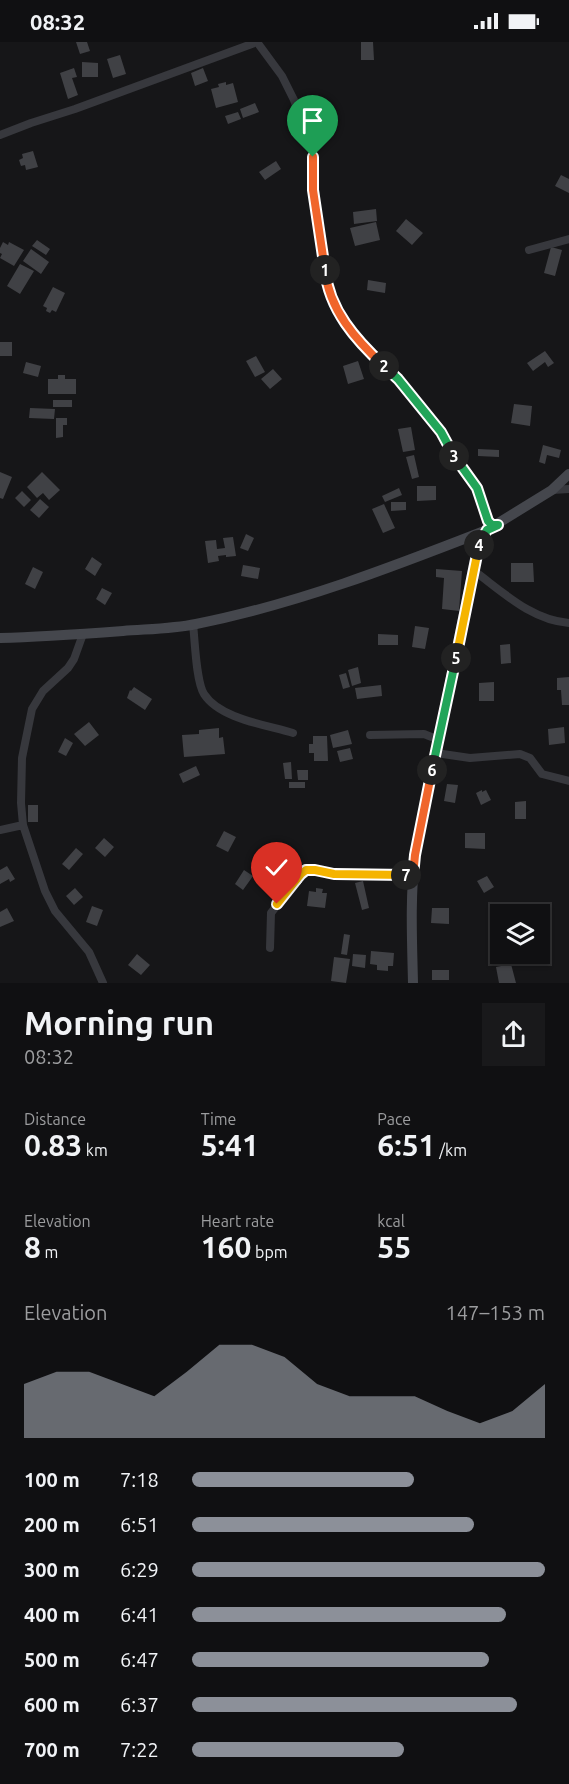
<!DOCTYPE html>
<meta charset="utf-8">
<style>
:root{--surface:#101012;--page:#19191b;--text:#f1f3f6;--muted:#9c9d9f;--line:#303032;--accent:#8c9099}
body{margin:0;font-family:Ubuntu,sans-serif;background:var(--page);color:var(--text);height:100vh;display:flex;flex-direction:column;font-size:22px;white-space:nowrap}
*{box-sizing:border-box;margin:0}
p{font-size:20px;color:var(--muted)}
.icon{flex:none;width:33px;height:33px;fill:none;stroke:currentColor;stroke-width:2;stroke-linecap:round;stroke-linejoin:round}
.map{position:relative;height:941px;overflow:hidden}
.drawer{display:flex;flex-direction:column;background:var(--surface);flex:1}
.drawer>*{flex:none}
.buttons{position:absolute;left:490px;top:862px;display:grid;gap:12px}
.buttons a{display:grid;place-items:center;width:60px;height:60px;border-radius:0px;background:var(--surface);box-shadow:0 2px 4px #0004,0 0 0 2px var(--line);font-size:30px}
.pin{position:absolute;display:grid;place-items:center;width:51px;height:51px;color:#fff;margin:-62px -26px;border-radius:50% 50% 50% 0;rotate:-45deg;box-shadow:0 0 6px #0007}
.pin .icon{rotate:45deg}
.km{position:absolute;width:30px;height:30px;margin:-15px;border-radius:50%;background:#222;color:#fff;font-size:16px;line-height:30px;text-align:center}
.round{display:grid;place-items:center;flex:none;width:63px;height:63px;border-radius:0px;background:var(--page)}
.headline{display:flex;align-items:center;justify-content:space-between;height:102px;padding:0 24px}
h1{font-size:33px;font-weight:600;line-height:45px}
.stats{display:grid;grid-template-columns:repeat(3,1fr);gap:9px;height:102px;padding:6px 24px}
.stats div{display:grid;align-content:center}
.stats b{font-size:30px;font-weight:600}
.stats small{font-size:16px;font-weight:400}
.stats p{font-size:16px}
.chart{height:168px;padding:12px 24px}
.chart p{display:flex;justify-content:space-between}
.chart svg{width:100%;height:108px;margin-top:6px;fill:var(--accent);opacity:.7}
ul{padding:0 24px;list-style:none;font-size:20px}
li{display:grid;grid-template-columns:96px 72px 1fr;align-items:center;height:45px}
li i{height:15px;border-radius:8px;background:var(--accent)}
.status{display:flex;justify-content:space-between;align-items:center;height:42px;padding:0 30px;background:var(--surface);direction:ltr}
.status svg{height:16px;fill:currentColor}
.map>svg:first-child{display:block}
.building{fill:#404145}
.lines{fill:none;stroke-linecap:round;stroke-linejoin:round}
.street{stroke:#37383d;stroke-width:8}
.secondary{stroke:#45474d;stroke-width:10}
.split-1-casing{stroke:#fff;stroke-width:12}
.split-2-casing{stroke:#fff;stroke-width:12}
.split-3-casing{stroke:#fff;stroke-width:12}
.split-4-casing{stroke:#fff;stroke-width:12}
.split-5-casing{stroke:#fff;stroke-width:12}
.split-6-casing{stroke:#fff;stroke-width:12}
.split-7-casing{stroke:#fff;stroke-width:12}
.split-8-casing{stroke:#fff;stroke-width:12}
.split-9-casing{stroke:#fff;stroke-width:12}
.split-1{stroke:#f0652b;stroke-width:8}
.split-2{stroke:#f0652b;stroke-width:8}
.split-3{stroke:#22a559;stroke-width:8}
.split-4{stroke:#22a559;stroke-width:8}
.split-5{stroke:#f5b400;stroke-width:8}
.split-6{stroke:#22a559;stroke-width:8}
.split-7{stroke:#f0652b;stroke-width:8}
.split-8{stroke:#f5b400;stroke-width:8}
.split-9{stroke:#f5b400;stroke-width:8}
</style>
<div class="status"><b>08:32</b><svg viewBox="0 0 49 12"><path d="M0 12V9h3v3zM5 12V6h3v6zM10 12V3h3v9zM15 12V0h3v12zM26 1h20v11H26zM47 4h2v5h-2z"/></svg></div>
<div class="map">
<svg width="569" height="941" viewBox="0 0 569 941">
<rect width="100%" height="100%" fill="#161618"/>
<path class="building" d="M76,0H87L90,9L80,12Z
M361,0H373L374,18H361Z
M120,13L126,32L113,36L107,17Z
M82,20L98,21V35H82Z
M74,26L77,35L72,36L78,53L68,57L60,31Z
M203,26L208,39L195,44L191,31Z
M226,40V43L233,41L238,60L216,66L211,47L219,45L218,42Z
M255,61L259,70L243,76L240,67Z
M238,70L241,77L228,82L225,74Z
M33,109L38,125L26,128L25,123L21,124L19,118L23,116L22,112Z
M276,119L281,127L265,138L259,130Z
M561,133L569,137V151L555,144Z
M376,167L377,179L354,182L353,170Z
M406,177L423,191L412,203L396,189Z
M376,180L380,198L355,204L350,186Z
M37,198L50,207L46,213L32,204Z
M3,200L8,203L9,200L24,208L14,224L0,216L2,212L0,211V206Z
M551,205L562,208L555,234L544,231Z
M31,207L49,220L41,232L23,219Z
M20,222L34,229L20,252L7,244Z
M368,238L386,241L385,251L367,248Z
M53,245L65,251L56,270L52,268L50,271L46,269L47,266L43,264Z
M0,300H12V314H0Z
M545,309L554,321L548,325L545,320L533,329L527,321Z
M256,314L265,330L255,335L246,319Z
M358,319L364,337L348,342L343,324Z
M26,320L41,324L38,335L23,331Z
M273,327L282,337L270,347L261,337Z
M58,333H65V337H76V352H48V337H58Z
M53,358H72V365H53Z
M514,362L532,364L530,384L511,381Z
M30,366L55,367L54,377L29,376Z
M56,376H67V383H63V395L56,396Z
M411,385L415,408L403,410L398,387Z
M543,403L561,408L559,416L547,413L545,422L539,420Z
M478,407L499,408V415L478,414Z
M414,413L419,435L412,437L406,415Z
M0,430L12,435L3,457L0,456Z
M42,430L60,448L49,458L43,451L37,456L27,445Z
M417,444H436V458L417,459Z
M399,446L402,453L385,460L382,454Z
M22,449L31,458L24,465L15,456Z
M40,457L49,465L39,476L30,468Z
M391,460H406V468L391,469Z
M384,462L395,486L383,491L372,467Z
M246,492L254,496L248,509L240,506Z
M233,495L236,514L226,515V513L218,514L219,519L208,521L205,499L216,498L217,507L225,506L223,496Z
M92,515L102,522L95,534L85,527Z
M511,521H533L534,540H511Z
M243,523L260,526L258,537L241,534Z
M33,525L43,530L35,547L25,542Z
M436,527L462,529L459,569L442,567L444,536L436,535Z
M102,546L112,551L105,563L96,557Z
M415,584L429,586L425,607L412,605Z
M378,592L398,593V603H378Z
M510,602L511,621L501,622L500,603Z
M358,625L361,641L352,644L348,628Z
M346,631L350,645L343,647L339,633Z
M569,635V663H562L561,648H557V636Z
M494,640V659H479V641Z
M381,643L382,654L357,657L355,646Z
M134,645L152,657L145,668L127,656L130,648L131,649Z
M89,680L99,693L85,704L74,692Z
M564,685L565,701L549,703L548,687Z
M219,686V696L223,695L225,712L184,715L182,693L199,692V688Z
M348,688L352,702L333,706L330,693Z
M313,694H327L328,719H314V711H309V702H313Z
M65,696L73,701L66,714L58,710Z
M350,706L353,717L340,720L337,709Z
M291,720L292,737H285L283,721Z
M196,724L200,733L183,741L179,732Z
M297,728H308V738H298Z
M289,740H305V746H289Z
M447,742L458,743L455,761L444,759Z
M482,748V750L486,748L491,758L481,763L476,751Z
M526,759V777H515V760Z
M28,763H38V780H28Z
M224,789L236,795L228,810L216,804Z
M465,791H485V807L465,806Z
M104,796L114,805L105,815L95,806Z
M76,806L83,812L69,828L62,822Z
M278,813L297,825L288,839L269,826Z
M7,824L15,837L10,840L9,837L0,842V828Z
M244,828L253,834L243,848L235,842Z
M487,834L494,845L484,851L477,839Z
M363,839L369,866L362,868L355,841Z
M75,846L83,855L74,863L66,854Z
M316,846L323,847L322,851H327L325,866L307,864L309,849L316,850Z
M92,864L103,868L97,884L86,880Z
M7,866L14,879L0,885V870Z
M432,866H449V882L431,881Z
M344,892L350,893L347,913L341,912Z
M371,909L394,911L393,924H388V929L377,928V923L370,922Z
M137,912L150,923L141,933L128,923Z
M353,912L366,913L365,926L352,924Z
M334,915L350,917L346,941L331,939Z
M511,922L516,941H499L496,925Z
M432,928H449V938H432Z"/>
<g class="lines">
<path class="street" d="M257,0L282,34L294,58L310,101L313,115V148L323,210L326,241L336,267L348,286L374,315L398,337L441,391L453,413L477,445L482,457L486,475L492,483H498
M0,93L31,81L75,67L257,0
M529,208L569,197
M552,448L569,447
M473,528C503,550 531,578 569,581
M193,582C195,599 196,640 204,652C220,677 267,683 293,691
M83,592L74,617L68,626L43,649L32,667L22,716L21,761L23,783L45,849L55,869L89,910L103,941
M370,693L424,692L439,698
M436,711L470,716L520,712L530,716L542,732L569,739
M0,788L23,783
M270,906L271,871L301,832L306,828L315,827L334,832L413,834"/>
<path class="secondary" d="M0,596C41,595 82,592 123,589C147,587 172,587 196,582C297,562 392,525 487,488
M413,941C412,898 410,856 415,813L477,507L480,498L487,488L552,448L569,432"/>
</g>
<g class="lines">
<g class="split-1-casing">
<path id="split-1" d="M313,115V148L325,228"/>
</g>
<g class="split-2-casing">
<path id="split-2" d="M325,228C329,268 356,298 384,324"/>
</g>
<g class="split-3-casing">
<path id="split-3" d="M384,324L398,337L441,390L454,414"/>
</g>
<g class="split-4-casing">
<path id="split-4" d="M454,414L477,446L488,479L492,483H498L487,488L479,503"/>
</g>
<g class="split-5-casing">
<path id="split-5" d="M456,616L479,503"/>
</g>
<g class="split-6-casing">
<path id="split-6" d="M432,728L456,616"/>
</g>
<g class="split-7-casing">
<path id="split-7" d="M406,833L413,834L415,813L432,728"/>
</g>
<g class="split-8-casing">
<path id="split-8" d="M296,838L301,832L306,828H315L334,832L406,833"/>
</g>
<g class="split-9-casing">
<path id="split-9" d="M277,862L296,838"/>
</g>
<use href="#split-1" class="split-1"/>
<use href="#split-2" class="split-2"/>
<use href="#split-3" class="split-3"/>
<use href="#split-4" class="split-4"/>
<use href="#split-5" class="split-5"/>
<use href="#split-6" class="split-6"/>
<use href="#split-7" class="split-7"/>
<use href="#split-8" class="split-8"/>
<use href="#split-9" class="split-9"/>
</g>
</svg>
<div class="buttons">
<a><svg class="icon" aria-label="layers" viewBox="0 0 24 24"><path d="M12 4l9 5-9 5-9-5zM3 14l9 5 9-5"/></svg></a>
</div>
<div class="pin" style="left:313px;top:115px;background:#1e9e55"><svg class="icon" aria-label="arrive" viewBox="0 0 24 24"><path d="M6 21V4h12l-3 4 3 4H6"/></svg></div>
<div class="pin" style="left:277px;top:862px;background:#d93025"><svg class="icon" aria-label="check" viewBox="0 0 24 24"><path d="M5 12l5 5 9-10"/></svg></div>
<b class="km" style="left:325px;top:228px">1</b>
<b class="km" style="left:384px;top:324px">2</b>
<b class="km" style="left:454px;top:414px">3</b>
<b class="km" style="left:479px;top:503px">4</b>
<b class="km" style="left:456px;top:616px">5</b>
<b class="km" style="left:432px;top:728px">6</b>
<b class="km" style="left:406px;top:833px">7</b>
</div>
<section class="drawer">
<div class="headline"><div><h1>Morning run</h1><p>08:32</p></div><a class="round"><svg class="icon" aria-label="share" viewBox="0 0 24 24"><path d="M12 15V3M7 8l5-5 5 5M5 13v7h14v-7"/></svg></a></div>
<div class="stats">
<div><p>Distance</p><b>0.83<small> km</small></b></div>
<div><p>Time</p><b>5:41</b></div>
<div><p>Pace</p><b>6:51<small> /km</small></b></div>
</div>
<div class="stats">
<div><p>Elevation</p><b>8<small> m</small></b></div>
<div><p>Heart rate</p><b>160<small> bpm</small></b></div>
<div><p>kcal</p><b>55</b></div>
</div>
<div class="chart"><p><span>Elevation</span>147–153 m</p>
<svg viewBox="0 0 160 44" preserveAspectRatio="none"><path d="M0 44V22L10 17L20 17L30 22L40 27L50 17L60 6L70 6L80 11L90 22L100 27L110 27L120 27L130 33L140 38L150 33L160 22V44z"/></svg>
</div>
<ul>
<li><b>100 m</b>7:18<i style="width:63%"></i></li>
<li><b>200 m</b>6:51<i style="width:80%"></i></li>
<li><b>300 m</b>6:29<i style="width:100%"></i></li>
<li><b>400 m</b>6:41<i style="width:89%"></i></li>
<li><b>500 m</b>6:47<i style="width:84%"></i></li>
<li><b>600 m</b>6:37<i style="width:92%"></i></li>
<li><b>700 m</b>7:22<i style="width:60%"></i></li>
</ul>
</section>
